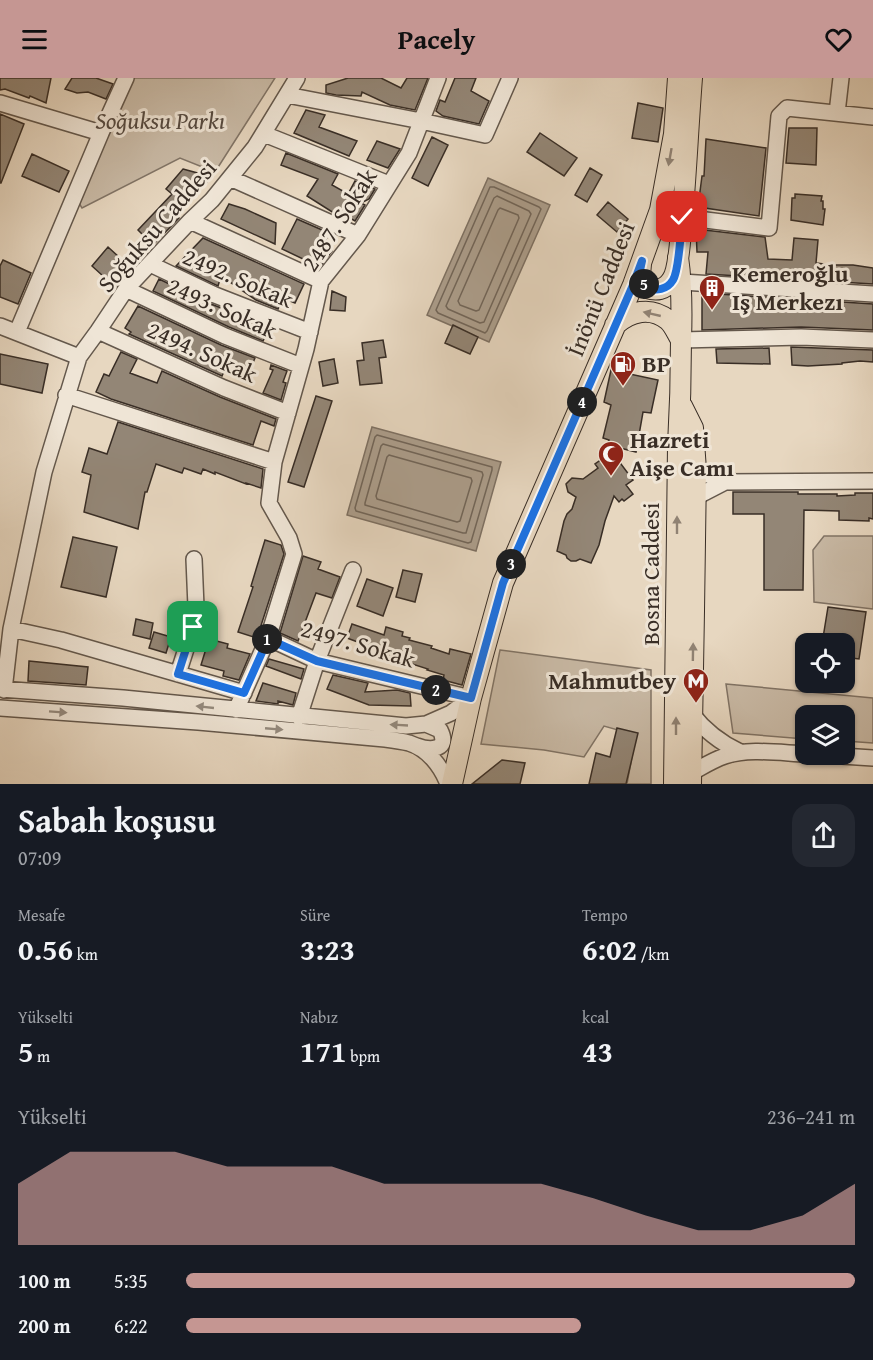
<!DOCTYPE html>
<html lang="tr">
<meta charset="utf-8">
<style>
:root{--surface:#171b24;--page:#242831;--text:#f1f3f6;--muted:#9ea1a6;--accent:#c59692}
body{margin:0;font-family:"Gentium Book Plus",serif;background:var(--page);color:var(--text);height:100vh;display:flex;flex-direction:column;font-size:22px;white-space:nowrap}
*{box-sizing:border-box;margin:0}
p{font-size:20px;color:var(--muted)}
.icon{flex:none;width:33px;height:33px;fill:none;stroke:currentColor;stroke-width:2;stroke-linecap:round;stroke-linejoin:round}
.map{position:relative;height:706px;overflow:hidden}
.drawer{display:flex;flex-direction:column;background:var(--surface);flex:1}
.drawer>*{flex:none}
.fabs{position:absolute;left:795px;top:555px;display:grid;gap:12px}
.fabs a{display:grid;place-items:center;width:60px;height:60px;border-radius:12px;background:var(--surface);box-shadow:0 2px 4px #0004;font-size:30px}
.pin{position:absolute;display:grid;place-items:center;width:51px;height:51px;color:#fff;margin:-26px;border-radius:12px;box-shadow:0 3px 9px #0006}
.km{position:absolute;width:30px;height:30px;margin:-15px;border-radius:50%;background:#222;color:#fff;font-size:16px;line-height:30px;text-align:center}
.round{display:grid;place-items:center;flex:none;width:63px;height:63px;border-radius:18px;background:var(--page)}
.headline{display:flex;align-items:center;justify-content:space-between;height:102px;padding:0 18px}
h1{font-size:33px;font-weight:700;line-height:45px}
.metrics{display:grid;grid-template-columns:repeat(3,1fr);gap:9px;height:102px;padding:6px 18px}
.metrics div{display:grid;align-content:center}
.metrics b{font-size:30px;font-weight:700}
.metrics small{font-size:16px;font-weight:400}
.metrics p{font-size:16px}
.chart{height:168px;padding:12px 18px}
.chart p{display:flex;justify-content:space-between}
.chart svg{width:100%;height:108px;margin-top:6px;fill:var(--accent);opacity:.7}
ul{padding:0 18px;list-style:none;font-size:20px}
li{display:grid;grid-template-columns:96px 72px 1fr;align-items:center;height:45px}
li i{height:15px;border-radius:8px;background:var(--accent)}
header{display:flex;justify-content:space-between;align-items:center;height:78px;padding:0 18px;background:var(--accent);color:#111;font-size:27px;font-weight:700}
.map>svg:first-child{display:block}
.green{fill:#c9baa6;stroke:#817466;stroke-width:1.5}
.water{fill:#ac9e8c;stroke:#7e7163;stroke-width:1.5}
.lines{fill:none;stroke-linecap:round;stroke-linejoin:round}
.shore{stroke:#726659;stroke-width:1.5}
.building{fill:#938676;stroke:#392e26;stroke-width:1.5}
.minor-casing{stroke:#64584c;stroke-width:18}
.major-casing{stroke:#392e26;stroke-width:22}
.minor{stroke:#efe5d6;stroke-width:15}
.major{stroke:#e7d7c0;stroke-width:20}
.oneway{fill:#908273}
.oneway2{fill:#948a7e}
.route-casing{stroke:#fff;stroke-width:12}
.route{stroke:#1a73e8;stroke-width:8}
.labels{text-anchor:middle;stroke-width:6;stroke-linejoin:round;paint-order:stroke}
.park-label{font-size:24px;font-style:italic;fill:#564a40;stroke:#efe5d6}
.street-label{font-size:24px;fill:#392e26;stroke:#efe5d6}
.poi-label{font-size:24px;font-weight:bold;fill:#392e26;stroke:#efe5d6;text-anchor:start}
</style>
<header><svg class="icon" aria-label="menu" viewBox="0 0 24 24"><path d="M4 6h16M4 12h16M4 18h16"/></svg>Pacely<svg class="icon" aria-label="heart" viewBox="0 0 24 24"><path d="M12 20l-8-8c-3-5 5-10 8-4 3-6 11-1 8 4z"/></svg></header>
<div class="map">
<svg width="873" height="706" viewBox="0 0 873 706">
<rect width="100%" height="100%" fill="#e7d7c0"/>
<filter id="stains"><feTurbulence type="fractalNoise" baseFrequency=".00333" numOctaves="4"/><feColorMatrix values="0 0 0 0 .2 0 0 0 0 .09 0 0 0 0 .02 0 0 0 .5 -.17"/></filter>
<radialGradient id="worn" r=".72"><stop offset=".6" stop-color="#630" stop-opacity="0"/><stop offset="1" stop-color="#630" stop-opacity=".3"/></radialGradient>
<path class="green" d="M131,0H275L215,94L180,80L82,130L77,122Z
M824,458H873V531L814,524L813,472Z
M500,572L651,592V706H627L636,657L604,648L584,679L544,672L481,666Z
M726,606L873,620V665L845,663L844,638H806L805,661L733,655Z"/>
<path class="water" d="M488,100L550,127L489,264L427,237Z
M372,349L501,384L476,473L347,437Z"/>
<g class="lines">
<path class="shore" d="M490,109H494L539,129L541,131L487,253L485,255L438,235L436,232Z
M497,118L529,133L531,136L484,244L480,245L448,231L446,228L494,120Z
M500,130L518,137L519,140L479,232L476,233L460,227L458,223L498,132Z
M377,357L492,389V392L471,464L468,465L356,433L355,430L375,359Z
M383,366L482,394L483,397L466,455H463L365,427V425L381,368Z
M389,377L471,400L472,403L460,443L457,444L377,421L376,418L387,379Z"/>
</g>
<path class="building" d="M0,0H51L46,25L30,18L29,20L5,11L0,12Z
M72,0H96L113,6L106,21L88,14L77,15L65,11Z
M348,0H381L401,10L407,0H428L415,32L390,27L362,14L361,18L336,17L326,15V7Z
M455,0H476L471,13L489,23L479,46L443,38L436,33L440,22L445,24Z
M638,25L663,30L658,64L632,60Z
M306,32L325,37L319,49L357,63L349,78L294,55Z
M0,36L24,46L1,105H0Z
M789,50H817L816,87L786,85Z
M540,55L577,80L564,98L527,74Z
M432,59L448,67L428,108L412,100Z
M706,61L766,70L759,138L698,129L702,98H704Z
M377,63L400,71L388,90L367,82Z
M286,75L338,96L332,107L348,116L355,103L375,111L369,121L361,125L365,127L355,143L338,133L337,137L307,118L318,101L281,87Z
M32,76L69,93L59,114L22,98Z
M590,90L602,97L587,124L575,117Z
M183,91L212,99L176,137L179,140L153,167L138,152L172,116L166,111Z
M795,116L822,118L821,123H823V131H825L823,147L791,142L792,120H795Z
M608,124L628,141L617,154L597,137Z
M229,126L245,131L276,145L275,166L221,141Z
M297,141L329,155L323,169L332,173L320,189L282,171Z
M696,151L765,159L768,181L792,182L794,160L818,162L816,185L824,186L825,187H853L873,190V206L706,196L708,174H697Z
M203,160L304,206L295,225L283,220L278,231L256,222L221,198L218,208L176,188Z
M108,169L131,190L115,209L92,188Z
M3,182L31,195L18,226L0,219V188Z
M159,201L211,226L270,249L263,263L229,249L153,213Z
M332,213L346,219L345,233L330,232Z
M702,215L873,226V252L801,249L702,252Z
M138,228L221,267L255,280L250,292L229,282L222,298L129,256L131,254L125,250Z
M453,247L478,259L470,276L445,265Z
M383,262L386,279L379,280L382,305L360,307L357,283L364,282L362,265Z
M791,269L873,272V284L860,283L842,285V286L808,288L792,287Z
M769,270L770,286L717,285L716,271Z
M121,274L137,281L130,295L157,305L162,293L220,319L276,341L274,348L261,343L253,367L111,321L96,314L104,296L109,298Z
M0,276L48,286L42,315L0,306Z
M334,281L338,305L323,308L319,284Z
M271,287L287,293L283,304L286,305L281,322L263,315L273,292L270,291Z
M611,292L658,302L651,335L643,334L636,374L608,367L609,362L603,360L611,327L604,324Z
M316,318L332,323L304,409L288,404Z
M118,344L263,391L261,410L246,405V406L215,394V396L203,391L201,396L184,390L182,395L156,386L147,414H145L138,451L84,434L91,397L82,394L89,370L107,376Z
M612,374L633,402L626,407L633,416L624,423L622,421L619,424L614,418L605,443L599,467L591,485L580,481L576,483H571L567,480L566,477L557,473L564,443L567,436L572,431L576,419L568,414L566,406L572,400L583,401L598,390L595,386Z
M733,414H798V416H837V418L855,417V415H873V441L869,440V443L839,442V433L804,432L803,512H764V436H733Z
M73,459L117,469L106,519L61,509Z
M265,462L281,467L284,476L257,560L238,554L253,509L251,508Z
M303,478L321,484L318,491L340,499L332,520L316,515L298,563L280,555Z
M403,492L422,496L415,524L396,519Z
M367,501L393,510L383,538L357,528Z
M828,529L866,534L859,581L844,579V566H822Z
M136,541L153,545L150,561L133,557Z
M352,546L384,557L386,549L403,554L402,558L410,560L409,562L432,568L431,570L449,576L450,571L471,576L462,607L443,602L444,597L427,592L428,591L378,575L379,572L347,560Z
M154,554L171,559L166,575L149,570Z
M209,561L228,566L227,570L250,576L239,602L223,598L224,593L201,587Z
M269,581L304,591L301,601L266,588Z
M29,583L88,589L86,607L28,603Z
M333,597L368,605L365,614L397,612L410,615L411,628L369,627L327,611Z
M263,605L296,615L293,627L278,623V626L256,623Z
M617,650L638,655L626,706H589L596,675L610,679Z
M502,682L525,685L520,706H472Z"/>
<g class="lines">
<g class="minor-casing">
<path id="minor" d="M287,17L421,43L485,57L510,0
M0,25L101,55
M837,35L841,0
M264,56L389,106
M230,100L358,157
M682,139L769,150L779,38L787,30L873,39
M190,143L321,203
M150,186L215,217L310,254
M682,204L873,216
M126,211L225,258L301,288
M0,248L79,279
M98,253L224,310L288,335
M17,254L101,55L126,0
M681,262L801,259L873,262
M66,317L274,384
M696,392L725,404L873,403
M696,419L725,404
M11,551L61,562L244,615
M268,560L317,583L471,620
M178,596L193,549L196,529L194,481
M0,611L123,620L406,648L426,646L451,635L471,620
M4,612L11,551L44,394L79,279L98,253L126,211L190,143L212,122L255,69L297,0
M0,630L198,644L385,661C393,662 401,663 409,665C428,671 441,688 448,706
M236,632L268,560L294,476L289,460L269,425L274,384L306,271L321,203L358,157L409,75L438,0
M692,636C705,653 721,665 740,674
M299,639L317,583L353,492
M417,668C431,673 450,672 440,652L426,646
M811,676L873,680
M691,695C702,689 713,682 725,678C748,670 781,675 806,676"/>
</g>
<g class="major-casing">
<path id="major" d="M641,186L640,197L647,210C656,213 665,212 671,203C678,195 680,165 681,154C686,102 688,51 692,0
M615,247C630,233 651,228 668,242C674,247 677,256 681,262
M682,328L693,350L696,392L694,533
M687,521L694,533L691,706
M452,706L471,620L503,505L633,207L660,132L674,56L678,0
M674,706L678,368C680,333 681,297 681,262C682,234 682,207 678,179"/>
</g>
<use href="#minor" class="minor"/>
<use href="#major" class="major"/>
</g>
<defs><path id="oneway-solid" d="M-6-.8H1V-3.2L6.5 0L1 3.2V.8H-6Z" transform="scale(1.5)"/></defs>
<g class="oneway">
<use href="#oneway-solid" transform="translate(670 79) rotate(100)"/>
<use href="#oneway-solid" transform="translate(652 236) rotate(-167)"/>
<use href="#oneway-solid" transform="translate(677 447) rotate(-90)"/>
<use href="#oneway-solid" transform="translate(693 574) rotate(-89)"/>
<use href="#oneway-solid" transform="translate(676 648) rotate(-90)"/>
</g>
<g class="oneway2">
<use href="#oneway-solid" transform="translate(205 629) rotate(-174)"/>
<use href="#oneway-solid" transform="translate(58 634) rotate(4)"/>
<use href="#oneway-solid" transform="translate(399 647) rotate(-177)"/>
<use href="#oneway-solid" transform="translate(274 651) rotate(5)"/>
</g>
<g class="lines">
<g class="route-casing">
<path id="route" d="M193,549L178,596L244,615L268,561L317,583L471,620L503,505L633,207L642,183L639,197L647,210C656,213 667,212 673,202C679,192 681,153 682,139"/>
</g>
<use href="#route" class="route"/>
</g>
<defs>
<g id="building-pin" transform="scale(1.35)"><path d="M0 17L-7.5 6A9.5 9.5 0 1 1 7.5 6Z" fill="#8f2418" stroke="#efe5d6"/><path d="M-4-6H4V6H1V3H-1V6H-4ZM-2.5-4.3h1.7v1.8h-1.7ZM.8-4.3h1.7v1.8H.8ZM-2.5-1h1.7V.8h-1.7ZM.8-1h1.7V.8H.8Z" fill="#fff"/></g>
<g id="fuel-pin" transform="scale(1.35)"><path d="M0 17L-7.5 6A9.5 9.5 0 1 1 7.5 6Z" fill="#8f2418" stroke="#efe5d6"/><path d="M-5.5-6h7V0h2V4h1.3V-2.5L3-4.5l.8-.8L6-3V5H2.5V1h-1V6h-7ZM-4.2-4.7v3.2H.2V-4.7Z" fill="#fff"/></g>
<g id="mosque-pin" transform="scale(1.35)"><path d="M0 17L-7.5 6A9.5 9.5 0 1 1 7.5 6Z" fill="#8f2418" stroke="#efe5d6"/><path d="M3.5-4.9A6 6 0 1 0 3.5 4.9A5 5 0 1 1 3.5-4.9Z" fill="#fff"/></g>
<g id="metro-pin" transform="scale(1.35)"><path d="M0 17L-7.5 6A9.5 9.5 0 1 1 7.5 6Z" fill="#8f2418" stroke="#efe5d6"/><path d="M-5.5 5V-5H-3L0 0L3-5H5.5V5H3V-.5L0 4L-3-.5V5Z" fill="#fff"/></g>
</defs>
<g fill-rule="evenodd">
<use href="#building-pin" x="712" y="210"/>
<use href="#fuel-pin" x="623" y="286"/>
<use href="#mosque-pin" x="611" y="376"/>
<use href="#metro-pin" x="696" y="603"/>
</g>
<g class="labels">
<g class="park-label">
<text x="160" y="51">Soğuksu Parkı</text>
</g>
<g class="street-label">
<text transform="translate(339 142) rotate(-57)" y="8">2487. Sokak</text>
<text transform="translate(157 148) rotate(-49)" y="8">Soğuksu Caddesi</text>
<text transform="translate(238 200) rotate(23)" y="8">2492. Sokak</text>
<text transform="translate(601 211) rotate(-68)" y="8">İnönü Caddesi</text>
<text transform="translate(222 230) rotate(24)" y="8">2493. Sokak</text>
<text transform="translate(202 274) rotate(24)" y="8">2494. Sokak</text>
<text transform="translate(651 496) rotate(-90)" y="8">Bosna Caddesi</text>
<text transform="translate(358 566) rotate(16)" y="8">2497. Sokak</text>
</g>
<g class="poi-label">
<text x="732" y="204">Kemeroğlu<tspan x="732" dy="28">Iş Merkezı</tspan></text>
<text x="642" y="294">BP</text>
<text x="630" y="370">Hazreti<tspan x="630" dy="28">Aişe Camı</tspan></text>
<text x="676" y="611" text-anchor="end">Mahmutbey</text>
</g>
</g>
<rect width="100%" height="100%" filter="url(#stains)"/>
<rect width="100%" height="100%" fill="url(#worn)"/>
</svg>
<div class="fabs">
<a><svg class="icon" aria-label="locate" viewBox="0 0 24 24"><circle cx="12" cy="12" r="6"/><path d="M12 2v4M12 18v4M2 12h4M18 12h4"/></svg></a>
<a><svg class="icon" aria-label="layers" viewBox="0 0 24 24"><path d="M12 4l9 5-9 5-9-5zM3 14l9 5 9-5"/></svg></a>
</div>
<div class="pin" style="left:193px;top:549px;background:#1e9e55"><svg class="icon" aria-label="arrive" viewBox="0 0 24 24"><path d="M6 21V4h12l-3 4 3 4H6"/></svg></div>
<div class="pin" style="left:682px;top:139px;background:#d93025"><svg class="icon" aria-label="check" viewBox="0 0 24 24"><path d="M5 12l5 5 9-10"/></svg></div>
<b class="km" style="left:267px;top:561px">1</b>
<b class="km" style="left:436px;top:612px">2</b>
<b class="km" style="left:511px;top:486px">3</b>
<b class="km" style="left:582px;top:324px">4</b>
<b class="km" style="left:644px;top:206px">5</b>
</div>
<section class="drawer">
<div class="headline"><div><h1>Sabah koşusu</h1><p>07:09</p></div><a class="round"><svg class="icon" aria-label="share" viewBox="0 0 24 24"><path d="M12 15V3M7 8l5-5 5 5M5 13v7h14v-7"/></svg></a></div>
<div class="metrics">
<div><p>Mesafe</p><b>0.56<small> km</small></b></div>
<div><p>Süre</p><b>3:23</b></div>
<div><p>Tempo</p><b>6:02<small> /km</small></b></div>
</div>
<div class="metrics">
<div><p>Yükselti</p><b>5<small> m</small></b></div>
<div><p>Nabız</p><b>171<small> bpm</small></b></div>
<div><p>kcal</p><b>43</b></div>
</div>
<div class="chart"><p><span>Yükselti</span>236–241 m</p>
<svg viewBox="0 0 160 44" preserveAspectRatio="none"><path d="M0 44V19L10 6L20 6L30 6L40 12L50 12L60 12L70 19L80 19L90 19L100 19L110 25L120 32L130 38L140 38L150 32L160 19V44z"/></svg>
</div>
<ul>
<li><b>100 m</b>5:35<i style="width:100%"></i></li>
<li><b>200 m</b>6:22<i style="width:59%"></i></li>
</ul>
</section>
